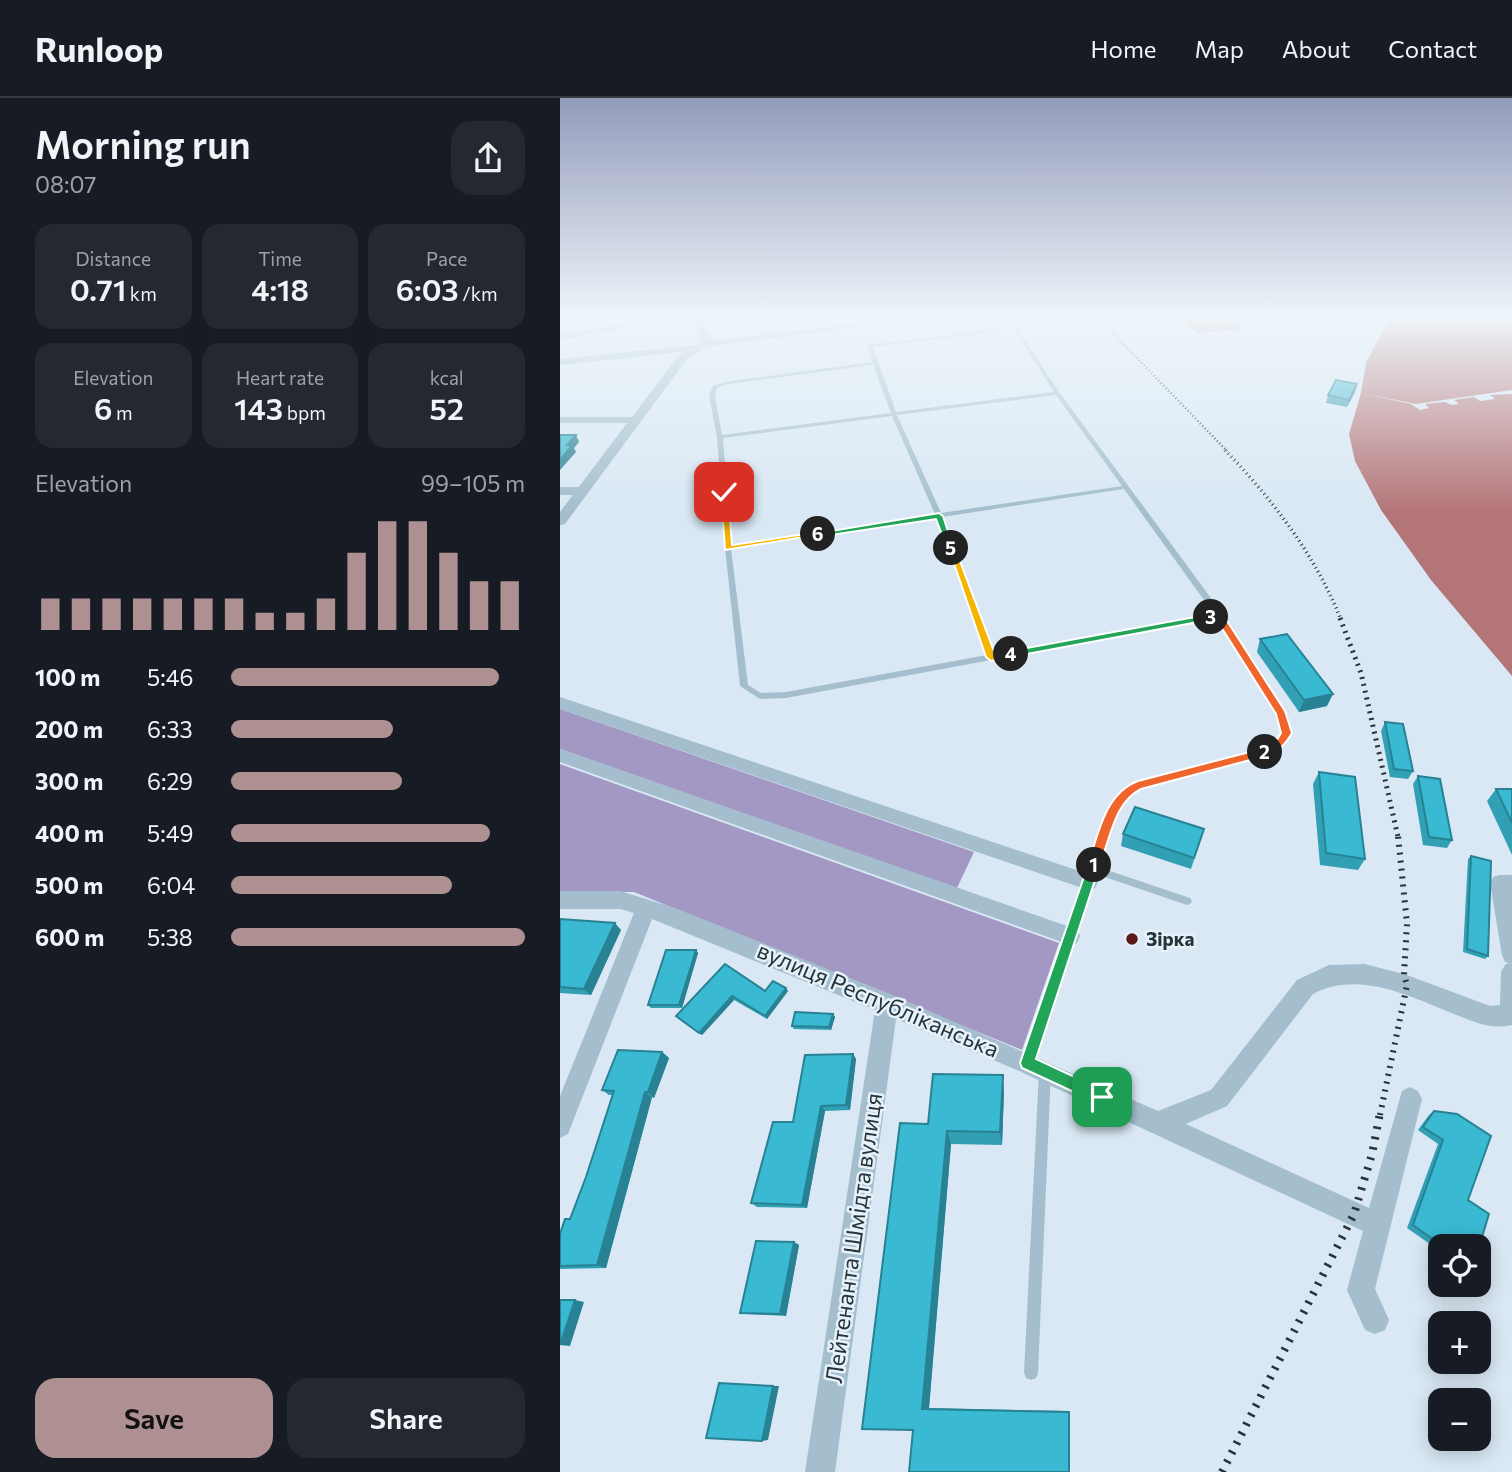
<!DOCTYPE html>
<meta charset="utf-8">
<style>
:root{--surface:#171b24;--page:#242831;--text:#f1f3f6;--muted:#9ea1a6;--line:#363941;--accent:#ae9093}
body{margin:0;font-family:Commissioner,sans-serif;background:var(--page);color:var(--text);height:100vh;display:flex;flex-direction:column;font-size:26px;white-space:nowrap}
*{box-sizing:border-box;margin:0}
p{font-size:23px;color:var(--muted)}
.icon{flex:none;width:38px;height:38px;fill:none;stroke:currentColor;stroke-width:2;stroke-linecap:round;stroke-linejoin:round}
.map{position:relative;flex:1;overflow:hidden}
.panel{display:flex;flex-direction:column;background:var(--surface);width:560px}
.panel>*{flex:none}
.tools{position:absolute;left:868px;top:1136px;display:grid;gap:14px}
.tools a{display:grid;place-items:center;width:63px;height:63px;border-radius:14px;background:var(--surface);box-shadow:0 4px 18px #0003;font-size:35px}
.pin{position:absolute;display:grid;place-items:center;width:60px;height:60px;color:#fff;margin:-30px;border-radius:14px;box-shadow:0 4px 10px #0006}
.km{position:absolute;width:35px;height:35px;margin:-18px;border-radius:50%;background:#222;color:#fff;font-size:19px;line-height:35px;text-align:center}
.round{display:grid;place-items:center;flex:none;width:74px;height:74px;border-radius:21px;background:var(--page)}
.headline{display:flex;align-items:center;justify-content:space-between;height:119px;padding:0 35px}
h1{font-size:38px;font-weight:600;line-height:52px}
.figures{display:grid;grid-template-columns:repeat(3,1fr);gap:10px;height:119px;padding:7px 35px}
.figures div{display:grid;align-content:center;border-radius:18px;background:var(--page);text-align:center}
.figures b{font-size:30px;font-weight:600}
.figures small{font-size:19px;font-weight:400}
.figures p{font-size:19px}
.chart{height:196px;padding:14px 35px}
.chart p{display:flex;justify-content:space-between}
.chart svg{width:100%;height:126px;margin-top:7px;stroke:var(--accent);stroke-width:6}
.action{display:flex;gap:14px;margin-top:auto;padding:14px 35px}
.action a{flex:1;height:80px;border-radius:21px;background:var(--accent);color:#111;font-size:28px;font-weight:600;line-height:80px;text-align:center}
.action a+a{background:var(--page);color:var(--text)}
ul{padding:0 35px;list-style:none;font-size:23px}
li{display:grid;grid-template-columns:112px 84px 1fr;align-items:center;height:52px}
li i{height:18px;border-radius:9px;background:var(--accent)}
header{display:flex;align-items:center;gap:42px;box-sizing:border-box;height:98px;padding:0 35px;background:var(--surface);border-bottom:2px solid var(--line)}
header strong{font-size:33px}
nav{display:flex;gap:38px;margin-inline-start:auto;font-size:24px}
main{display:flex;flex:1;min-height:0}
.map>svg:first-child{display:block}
.green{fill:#a398c4}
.water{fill:#b47578}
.pier{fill:#d9e8f4}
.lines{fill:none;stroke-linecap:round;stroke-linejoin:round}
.service{fill:#a4becd;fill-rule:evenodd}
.minor{fill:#a4becd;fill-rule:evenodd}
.tertiary{fill:#a4becd;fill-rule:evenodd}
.rail-far4{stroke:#263438;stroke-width:2.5;stroke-dasharray:1 2.5;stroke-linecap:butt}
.rail-far3{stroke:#263438;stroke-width:3.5;stroke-dasharray:1 3.5;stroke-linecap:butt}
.rail-far2{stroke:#263438;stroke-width:5;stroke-dasharray:2 5;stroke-linecap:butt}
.rail-far1{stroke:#263438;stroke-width:6;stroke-dasharray:2 6;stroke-linecap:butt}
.rail{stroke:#263438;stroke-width:8;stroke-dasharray:2.5 8;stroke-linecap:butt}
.wall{fill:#31a0b5}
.shaded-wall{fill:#288293}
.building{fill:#39bad2;stroke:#288293;stroke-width:2}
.split-1{fill:#22a559;stroke:#fff;stroke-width:2}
.split-2{fill:#f0652b;stroke:#fff;stroke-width:2}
.split-3{fill:#f0652b;stroke:#fff;stroke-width:2}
.split-4{fill:#22a559;stroke:#fff;stroke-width:2}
.split-5{fill:#f5b400;stroke:#fff;stroke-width:2}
.split-6{fill:#22a559;stroke:#fff;stroke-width:2}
.split-7{fill:#f5b400;stroke:#fff;stroke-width:2}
.poi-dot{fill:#5d1819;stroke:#e6f1fb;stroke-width:2.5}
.labels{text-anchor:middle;stroke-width:5;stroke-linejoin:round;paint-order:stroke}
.poi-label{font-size:19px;font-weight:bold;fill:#263438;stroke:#e6f1fb;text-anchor:start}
.near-street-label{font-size:23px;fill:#263438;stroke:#e6f1fb}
</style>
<header>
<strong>Runloop</strong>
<nav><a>Home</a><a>Map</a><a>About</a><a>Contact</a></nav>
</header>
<main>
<section class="panel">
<div class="headline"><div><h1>Morning run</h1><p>08:07</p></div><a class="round"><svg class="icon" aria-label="share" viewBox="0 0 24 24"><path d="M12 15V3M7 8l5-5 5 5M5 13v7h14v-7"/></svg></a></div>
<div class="figures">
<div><p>Distance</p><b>0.71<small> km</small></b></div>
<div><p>Time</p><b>4:18</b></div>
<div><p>Pace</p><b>6:03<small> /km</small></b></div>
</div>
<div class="figures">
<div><p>Elevation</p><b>6<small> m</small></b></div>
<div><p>Heart rate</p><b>143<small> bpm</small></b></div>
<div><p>kcal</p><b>52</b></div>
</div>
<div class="chart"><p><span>Elevation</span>99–105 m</p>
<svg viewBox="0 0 160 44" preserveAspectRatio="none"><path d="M5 44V33M15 44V33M25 44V33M35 44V33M45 44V33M55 44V33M65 44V33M75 44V38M85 44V38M95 44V33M105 44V17M115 44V6M125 44V6M135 44V17M145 44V27M155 44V27"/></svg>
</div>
<ul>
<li><b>100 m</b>5:46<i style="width:91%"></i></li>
<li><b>200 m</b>6:33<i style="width:55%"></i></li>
<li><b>300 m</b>6:29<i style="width:58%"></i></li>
<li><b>400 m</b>5:49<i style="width:88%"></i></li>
<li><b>500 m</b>6:04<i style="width:75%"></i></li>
<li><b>600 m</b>5:38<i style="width:100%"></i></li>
</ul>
<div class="action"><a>Save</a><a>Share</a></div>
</section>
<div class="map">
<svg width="952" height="1374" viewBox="0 0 952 1374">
<rect width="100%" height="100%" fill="#d9e8f4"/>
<path class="green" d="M0,611L414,754L397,790L0,651Z
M0,666L499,845L462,952L74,794H0Z"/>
<path class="water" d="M619,221H674L682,228L676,232L637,235Z
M829,221H952V578L871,482L821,412L795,363L789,336L801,295L806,265Z"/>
<path class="pier" d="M952,292V296L930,297L935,301L920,303L914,299L894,302L899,306L892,307L885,304L865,306L869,310L860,312L851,306L801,295L856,306Z"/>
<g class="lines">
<path class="service" d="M455,229L457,230L499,294L662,515L725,616L730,635L723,648L712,655L580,690L567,697L555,717L538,769L630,800L632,803L630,806L627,807L536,776L473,965L471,969L467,971L463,969L461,965L546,716L561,693L578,684L706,651L717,644L722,635L717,616L657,520L226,600L200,601L180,588L165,450L157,339L149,298L153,288L166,284L312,264L308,248L310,247ZM454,231L494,294L336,314L313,249ZM313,267L331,315L162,337L155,298L157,290L167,286ZM496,297L562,388L381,415L337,317ZM332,318L375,416L171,448L163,340ZM564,391L654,516L434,556L382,419ZM377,420L427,557L226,594L201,595L188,587L171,451Z
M485,967L489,969L491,973L478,1275L476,1280L471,1282L466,1280L464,1275L479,973L481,969Z"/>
<path class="minor" d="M93,221H114L0,242V236Z
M333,221H361L147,249L142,246L147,243Z
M136,247L139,248V252L0,267V261Z
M0,389H22L28,393L22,397H0Z
M0,599L528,776L535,778L538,784L535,790L528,792L0,611Z
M0,651L510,829L517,831L520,838L517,845L510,847L0,664Z
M940,777H952V927C930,932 915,924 894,916C849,898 799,872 753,896L667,1008L626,1026L809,1110L842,993L850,989L858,993L862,1001L815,1191L829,1222L825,1232L815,1236L805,1232L787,1192L803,1133L459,973L336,921L275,1374H245L315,912L92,821L8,1036L0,1040V998L74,815L60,811H0V793H60L115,810L335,898L598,1013L651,992L737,882L769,867L805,866L847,877L930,908L940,907L941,874L945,867L949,865L945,864L942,857L930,785L933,779Z"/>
<path class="tertiary" d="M131,221H141L153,245L127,261L5,426L0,427V414L67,325H0V319H72L119,257L142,244Z"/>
<path class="rail-far4" d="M545,227L667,353"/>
<path class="rail-far3" d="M665,352C712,401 756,458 781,522"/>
<path class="rail-far2" d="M780,520L801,575L838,739"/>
<path class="rail-far1" d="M820,1017L847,887L844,877L847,826L838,737"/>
<path class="rail" d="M662,1374L794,1116L812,1056L820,1015"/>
</g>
<path class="wall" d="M797,286L795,294L787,309L766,305L768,297Z
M700,541L767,608L739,614L697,554Z
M825,624L853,673L848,681L830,679L821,633Z
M759,674L805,761L798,772L760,767L753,686Z
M858,678L892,742L887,750L863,747L853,686Z
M936,691H952V757L927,703Z
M644,731L631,771L561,748L563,736Z
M911,758L928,858L925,861L903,854L908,761Z
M0,821L61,832L31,897L0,895Z
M136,852L138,855L122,910H91L88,907Z
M165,866L205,893H228L207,921L174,902L142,937L116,918Z
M273,916L275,919L271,932L234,931L232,928Z
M102,954L109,960L94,1000L92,999L46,1170L0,1171V1136L10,1121L26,1079L52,997H49L42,992Z
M293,956L296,961L290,1012L265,1013L247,1110L197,1109L191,1105L233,1024Z
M444,993L442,1047L391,1046L369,1310L507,1313L509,1314L353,1332L368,1026Z
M874,1013L908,1102L919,1148H880V1153L847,1130L878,1046L858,1032L869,1017Z
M234,1144L239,1147L226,1218L186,1216L180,1215Z"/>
<path class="shaded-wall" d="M797,286L795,294L787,309L789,302Z
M16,337L19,344L14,350L16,354L0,372V362L7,347Z
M773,596L767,608L739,614L744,602Z
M55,825L61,832L31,897L24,891Z
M136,852L138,855L122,910L119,907Z
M226,890L228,893L207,921L205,918Z
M172,898L174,902L142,937L139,935Z
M273,916L275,919L271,932L269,929Z
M102,954L109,960L94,1000L88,994Z
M293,956L296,961L290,1012L286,1007Z
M443,977L444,993L442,1047L440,1034Z
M85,994L92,999L46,1170L37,1167Z
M261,1008L265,1013L247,1110L242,1107Z
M387,1033L391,1046L369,1310L362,1311Z
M234,1144L239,1147L226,1218L220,1216Z
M15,1202L24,1204L10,1248L0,1247Z
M213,1288H219L208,1342L202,1343Z"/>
<path class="building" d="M776,282L797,286L789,302L768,297Z
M0,337H16L7,347H12L0,362Z
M727,536L773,596L744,602L700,541Z
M825,624L843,626L853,673L834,671Z
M759,674L795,679L805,761L766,755Z
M858,678L880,681L892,742L869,739Z
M936,691H952V725Z
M575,709L644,731L634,760L563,736Z
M911,758L931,763L928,858L907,851Z
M0,821L55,825L24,891L0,889Z
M106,852H136L119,907H88Z
M165,866L205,893L213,883L226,890L205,918L172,898L139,935L116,918Z
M235,914L273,916L269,929L232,928Z
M58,952L102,954L88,994H85L37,1167L0,1168V1136L5,1121H10L26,1079L54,993L42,992Z
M293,956L286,1007L261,1008L242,1107L191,1105L213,1024H233L245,957Z
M373,976L443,977L440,1034L387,1033L362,1311L509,1314V1374H349L353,1332L302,1331L340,1025L368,1026Z
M874,1013L897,1016L931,1038L908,1102L929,1116L919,1149V1148H882L853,1127L883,1042L863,1029Z
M196,1143L234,1144L220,1216L180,1215Z
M0,1202H15L0,1247Z
M159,1285L213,1288L202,1343L146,1340Z"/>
<linearGradient id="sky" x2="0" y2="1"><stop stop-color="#939bbb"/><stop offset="0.53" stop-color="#eef5fa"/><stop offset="1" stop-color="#eef5fa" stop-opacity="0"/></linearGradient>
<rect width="952" height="414" fill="url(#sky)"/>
<path class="split-1" d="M534,761L540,767L476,961L547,994L549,999L547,1004L542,1007L462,970L460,965L528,767Z"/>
<path class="split-2" d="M705,650L709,651V657L581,691C552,706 551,743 538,770H530L528,767C538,736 545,695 578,683Z"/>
<path class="split-3" d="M659,514L662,515L725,613L732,635C725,647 718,654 705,658L700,654L716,643L721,635L716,616L656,521L646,519Z"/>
<path class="split-4" d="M651,516L655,519L654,521L451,559L446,556L451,553Z"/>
<path class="split-5" d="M388,448L395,450L435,556L455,553V558L431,563L426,559Z"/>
<path class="split-6" d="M379,415L383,418L394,452L387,450L376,421L258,439L253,436Z"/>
<path class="split-7" d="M161,393L168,394L172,447L258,434L262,436L165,452Z"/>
<circle class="poi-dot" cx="572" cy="841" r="7"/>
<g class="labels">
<g class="poi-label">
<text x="586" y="848">Зірка</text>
</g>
<g class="near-street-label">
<text transform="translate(318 902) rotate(23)" y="8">вулиця Республіканська</text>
<text transform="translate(294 1140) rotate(-82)" y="8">Лейтенанта Шмідта вулиця</text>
</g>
</g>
</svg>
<div class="tools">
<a><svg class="icon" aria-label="locate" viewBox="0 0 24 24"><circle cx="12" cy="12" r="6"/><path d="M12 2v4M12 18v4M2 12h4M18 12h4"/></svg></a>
<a>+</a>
<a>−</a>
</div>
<div class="pin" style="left:542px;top:999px;background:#1e9e55"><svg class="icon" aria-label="arrive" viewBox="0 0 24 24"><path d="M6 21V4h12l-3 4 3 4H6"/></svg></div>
<div class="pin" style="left:164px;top:394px;background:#d93025"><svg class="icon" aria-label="check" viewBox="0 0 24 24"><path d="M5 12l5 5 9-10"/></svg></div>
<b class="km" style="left:534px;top:767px">1</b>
<b class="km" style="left:705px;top:654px">2</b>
<b class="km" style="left:651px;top:519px">3</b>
<b class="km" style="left:451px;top:556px">4</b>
<b class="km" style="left:391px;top:450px">5</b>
<b class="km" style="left:258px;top:436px">6</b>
</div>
</main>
